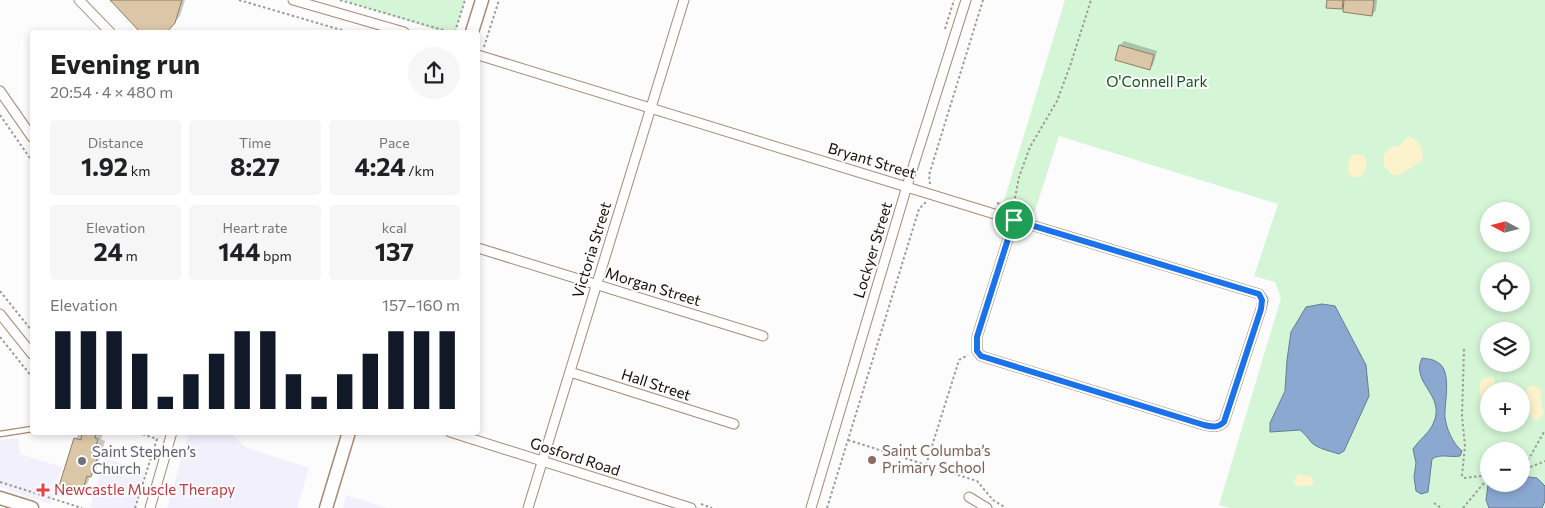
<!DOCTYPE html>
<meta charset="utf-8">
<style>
:root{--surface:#fff;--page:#f6f6f6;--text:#202124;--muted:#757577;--accent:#111827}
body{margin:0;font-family:Commissioner,sans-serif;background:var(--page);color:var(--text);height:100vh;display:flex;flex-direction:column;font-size:19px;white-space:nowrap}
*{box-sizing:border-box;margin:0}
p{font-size:16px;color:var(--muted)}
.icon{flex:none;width:28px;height:28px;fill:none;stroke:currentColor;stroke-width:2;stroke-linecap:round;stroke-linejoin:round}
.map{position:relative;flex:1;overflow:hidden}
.panel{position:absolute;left:30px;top:30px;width:450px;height:405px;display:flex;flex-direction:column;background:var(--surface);border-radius:5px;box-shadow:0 2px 8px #0003}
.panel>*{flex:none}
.needle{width:32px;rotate:277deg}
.fabs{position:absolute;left:1480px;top:202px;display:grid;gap:10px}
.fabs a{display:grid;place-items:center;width:50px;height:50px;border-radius:50%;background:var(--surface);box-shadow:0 2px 8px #0003;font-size:25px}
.pin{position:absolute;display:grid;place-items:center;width:42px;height:42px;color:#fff;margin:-21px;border:2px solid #fff;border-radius:50%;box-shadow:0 1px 5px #0007}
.round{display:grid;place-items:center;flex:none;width:52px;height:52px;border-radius:26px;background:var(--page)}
.overview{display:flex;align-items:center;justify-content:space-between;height:85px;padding:0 20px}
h1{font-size:28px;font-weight:700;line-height:38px}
.figures{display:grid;grid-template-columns:repeat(3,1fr);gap:8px;height:85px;padding:5px 20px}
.figures div{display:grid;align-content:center;border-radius:5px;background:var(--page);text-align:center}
.figures b{font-size:25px;font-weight:700}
.figures small{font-size:14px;font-weight:400}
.figures p{font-size:14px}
.chart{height:140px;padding:10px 20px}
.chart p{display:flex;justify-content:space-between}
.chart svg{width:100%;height:90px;margin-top:5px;stroke:var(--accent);stroke-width:6}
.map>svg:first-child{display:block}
.commercial{fill:#f2f0fd}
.green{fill:#d4f5d6;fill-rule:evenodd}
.sand{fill:#fcf2cc}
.water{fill:#8ba8d1;stroke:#687a94}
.shadow{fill:#0003}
.building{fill:#dbc6a8;stroke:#917d62}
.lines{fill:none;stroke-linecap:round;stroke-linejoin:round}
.service-casing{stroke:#a58b73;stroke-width:7}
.minor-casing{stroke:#a58b73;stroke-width:11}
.secondary-casing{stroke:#a58b73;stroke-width:15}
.path{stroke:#9e9b97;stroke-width:2;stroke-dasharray:2.5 2.5;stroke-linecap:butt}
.service{stroke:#fff;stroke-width:4.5}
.minor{stroke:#fff;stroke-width:9}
.secondary{stroke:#fff;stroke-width:12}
.route-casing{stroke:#fff;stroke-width:10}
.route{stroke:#1a73e8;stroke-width:6}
.education-dot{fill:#8d6e63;stroke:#fbfcfb;stroke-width:2}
.worship-dot{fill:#6b7280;stroke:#fbfcfb;stroke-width:2}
.health-dot{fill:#e0444e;stroke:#fbfcfb;stroke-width:2}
.labels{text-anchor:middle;stroke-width:4;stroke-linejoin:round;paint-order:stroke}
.park-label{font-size:15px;fill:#145122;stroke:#fbfcfb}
.street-label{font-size:15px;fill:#160d05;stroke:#fbfcfb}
.education-label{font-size:15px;fill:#785e54;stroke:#fbfcfb;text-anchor:start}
.worship-label{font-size:15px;fill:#5b616d;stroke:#fbfcfb;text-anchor:start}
.health-label{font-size:15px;fill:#be3a42;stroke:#fbfcfb;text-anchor:start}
</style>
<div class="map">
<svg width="1545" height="508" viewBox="0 0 1545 508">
<rect width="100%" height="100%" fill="#fbfcfb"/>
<path class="commercial" d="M189,433H231L245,447L309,468L297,508H167Z
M18,438L20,454L62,467L50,504L0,487V440Z
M105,458L145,471L134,508H95L90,506Z
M346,495L387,508H343Z"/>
<path class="green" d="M343,0H465L455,32H442Z
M1065,0H1545V508H1230L1219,505L1281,298L1275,282L1254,276L1278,204L1059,136L1034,214L1003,204ZM1489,211H1521V244H1489ZM1489,271H1521V304H1489ZM1489,331H1521V364H1489ZM1489,391H1521V424H1489ZM1489,451H1521V484H1489Z"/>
<path class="sand" d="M1408,137L1413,138C1422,145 1425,151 1421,162C1411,166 1403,177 1392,175L1384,166V155L1391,147L1399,146Z
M1354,154L1364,156C1369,164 1367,170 1361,177H1353L1348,172L1349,158Z
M1489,377L1494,378L1495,391H1489V416C1485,405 1474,389 1483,378Z
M1533,385L1541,389V401L1544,413L1539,420H1534C1528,411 1523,398 1527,388Z
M1298,474L1311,476L1314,483L1312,485L1302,487L1295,485L1294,480Z"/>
<path class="water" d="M1322,304L1335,306L1366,365L1369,396L1344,451L1339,454C1330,451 1318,449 1311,442C1307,437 1305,434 1300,430L1270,432V423L1285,391L1287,360L1291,332L1306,307Z
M1422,358C1427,359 1433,359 1437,362C1453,370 1444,403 1445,417C1446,428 1453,444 1462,451L1460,456C1450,458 1441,453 1432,459L1428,492L1421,494L1416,491L1414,477L1416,463L1413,449C1419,440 1429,433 1433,424C1447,395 1410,384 1422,358Z
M1521,476L1537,478L1545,486V501L1542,508H1489L1486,500L1488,485L1521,484Z"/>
<path class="shadow" d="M112,0H185L180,16L165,32H142Z
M1328,0H1377L1376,10L1372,15L1345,5L1342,8Z
M1124,41L1157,51L1153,65L1149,69L1116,59L1120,45Z
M86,432L103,434L101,439L105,441L96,470L90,476L88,483L82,488L70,485L67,487L75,439L80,433L84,434Z"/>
<path class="building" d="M110,0H182L175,23L167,32H140Z
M1327,0H1343L1342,9L1326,8Z
M1344,0H1374L1372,16L1343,12Z
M1119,45L1154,55L1150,70L1115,60Z
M87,432L96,433L95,438L98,439L96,445L101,446L91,477L87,476L83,490L69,485L67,489L59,486L74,438L81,440L82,434L86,435Z"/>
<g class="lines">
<g class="service-casing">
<path id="service" d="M0,434L32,429"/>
</g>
<g class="minor-casing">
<path id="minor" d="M79,0L110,32
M293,0L404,32
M478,55L1014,220L1259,294L1263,300L1261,309L1224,422C1218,428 1212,427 1204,425L981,356L977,351V337L1014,220
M0,91L32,137
M478,248L763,336
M0,314L32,354
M570,372L734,424
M450,432L691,508
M969,497L987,508
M150,508L172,432
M528,508L684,0
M811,508L907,186L966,0"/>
</g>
<g class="secondary-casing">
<path id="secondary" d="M472,32L482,0
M0,498L32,508
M326,508L349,432"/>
</g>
<path class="path" d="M239,0L348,32
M340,0L450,32
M945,29L954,0
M455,32L465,0
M484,47L499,0
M0,115L32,161
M930,184L929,175L983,0
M997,203L1019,210
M1013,208L1019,177L1030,147L1057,101L1070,66L1091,0
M0,291L32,331
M0,337L32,377
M1464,349L1462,416L1465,446L1462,475L1464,478L1489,475
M848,440L977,481L993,500L1006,508
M926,465L959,360L968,355
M1521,468L1530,457L1545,430
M1521,471L1545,461
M0,482L82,508
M1434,503L1441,508
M701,504L712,508
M135,508L157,439L136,432
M827,508L919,209L926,202
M1463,508L1489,477"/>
<use href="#service" class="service"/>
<use href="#minor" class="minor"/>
<use href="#secondary" class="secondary"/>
</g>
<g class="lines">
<g class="route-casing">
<path id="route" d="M1014,220L1259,294L1262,300L1261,309L1224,422C1218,428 1212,427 1204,425L981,356L977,351V337Z"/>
</g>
<use href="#route" class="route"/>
</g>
<circle class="education-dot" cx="872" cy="460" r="5"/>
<circle class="worship-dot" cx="82" cy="461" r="5"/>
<path class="health-dot" d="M40.5 482.5h5v5h5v5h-5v5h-5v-5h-5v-5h5z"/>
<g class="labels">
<g class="park-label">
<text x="1157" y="87">O'Connell Park</text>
</g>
<g class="street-label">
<text transform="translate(872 161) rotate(17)" y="5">Bryant Street</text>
<text transform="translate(592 250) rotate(-73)" y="5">Victoria Street</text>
<text transform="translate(873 250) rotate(-73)" y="5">Lockyer Street</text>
<text transform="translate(653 287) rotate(17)" y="5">Morgan Street</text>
<text transform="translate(656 385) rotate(18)" y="5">Hall Street</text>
<text transform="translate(575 457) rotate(18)" y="5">Gosford Road</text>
</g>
<g class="education-label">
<text x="882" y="456">Saint Columba’s<tspan x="882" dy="17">Primary School</tspan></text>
</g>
<g class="worship-label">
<text x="92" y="457">Saint Stephen’s<tspan x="92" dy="17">Church</tspan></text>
</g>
<g class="health-label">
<text x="54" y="495">Newcastle Muscle Therapy</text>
</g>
</g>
</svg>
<div class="fabs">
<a><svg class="needle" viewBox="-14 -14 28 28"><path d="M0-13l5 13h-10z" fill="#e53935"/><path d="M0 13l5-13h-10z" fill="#757577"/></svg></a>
<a><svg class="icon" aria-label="locate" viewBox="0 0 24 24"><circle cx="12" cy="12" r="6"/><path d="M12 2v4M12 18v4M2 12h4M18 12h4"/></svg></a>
<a><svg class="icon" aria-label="layers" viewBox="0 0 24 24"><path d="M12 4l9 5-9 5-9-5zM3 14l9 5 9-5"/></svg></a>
<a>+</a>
<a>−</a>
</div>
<div class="pin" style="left:1014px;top:220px;background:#1e9e55"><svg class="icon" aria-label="arrive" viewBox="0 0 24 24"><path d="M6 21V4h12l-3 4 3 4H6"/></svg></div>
<section class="panel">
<div class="overview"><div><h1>Evening run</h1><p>20:54 · 4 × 480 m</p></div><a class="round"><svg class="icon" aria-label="share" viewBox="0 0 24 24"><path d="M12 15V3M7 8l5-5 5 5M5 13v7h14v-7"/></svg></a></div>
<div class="figures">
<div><p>Distance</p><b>1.92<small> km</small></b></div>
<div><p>Time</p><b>8:27</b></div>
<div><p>Pace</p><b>4:24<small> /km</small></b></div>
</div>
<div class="figures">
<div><p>Elevation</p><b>24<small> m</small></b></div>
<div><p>Heart rate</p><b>144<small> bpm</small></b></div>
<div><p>kcal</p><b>137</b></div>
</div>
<div class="chart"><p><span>Elevation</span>157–160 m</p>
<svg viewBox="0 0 160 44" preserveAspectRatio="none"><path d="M5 44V6M15 44V6M25 44V6M35 44V17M45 44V38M55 44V27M65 44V17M75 44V6M85 44V6M95 44V27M105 44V38M115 44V27M125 44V17M135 44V6M145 44V6M155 44V6"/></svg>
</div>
</section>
</div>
